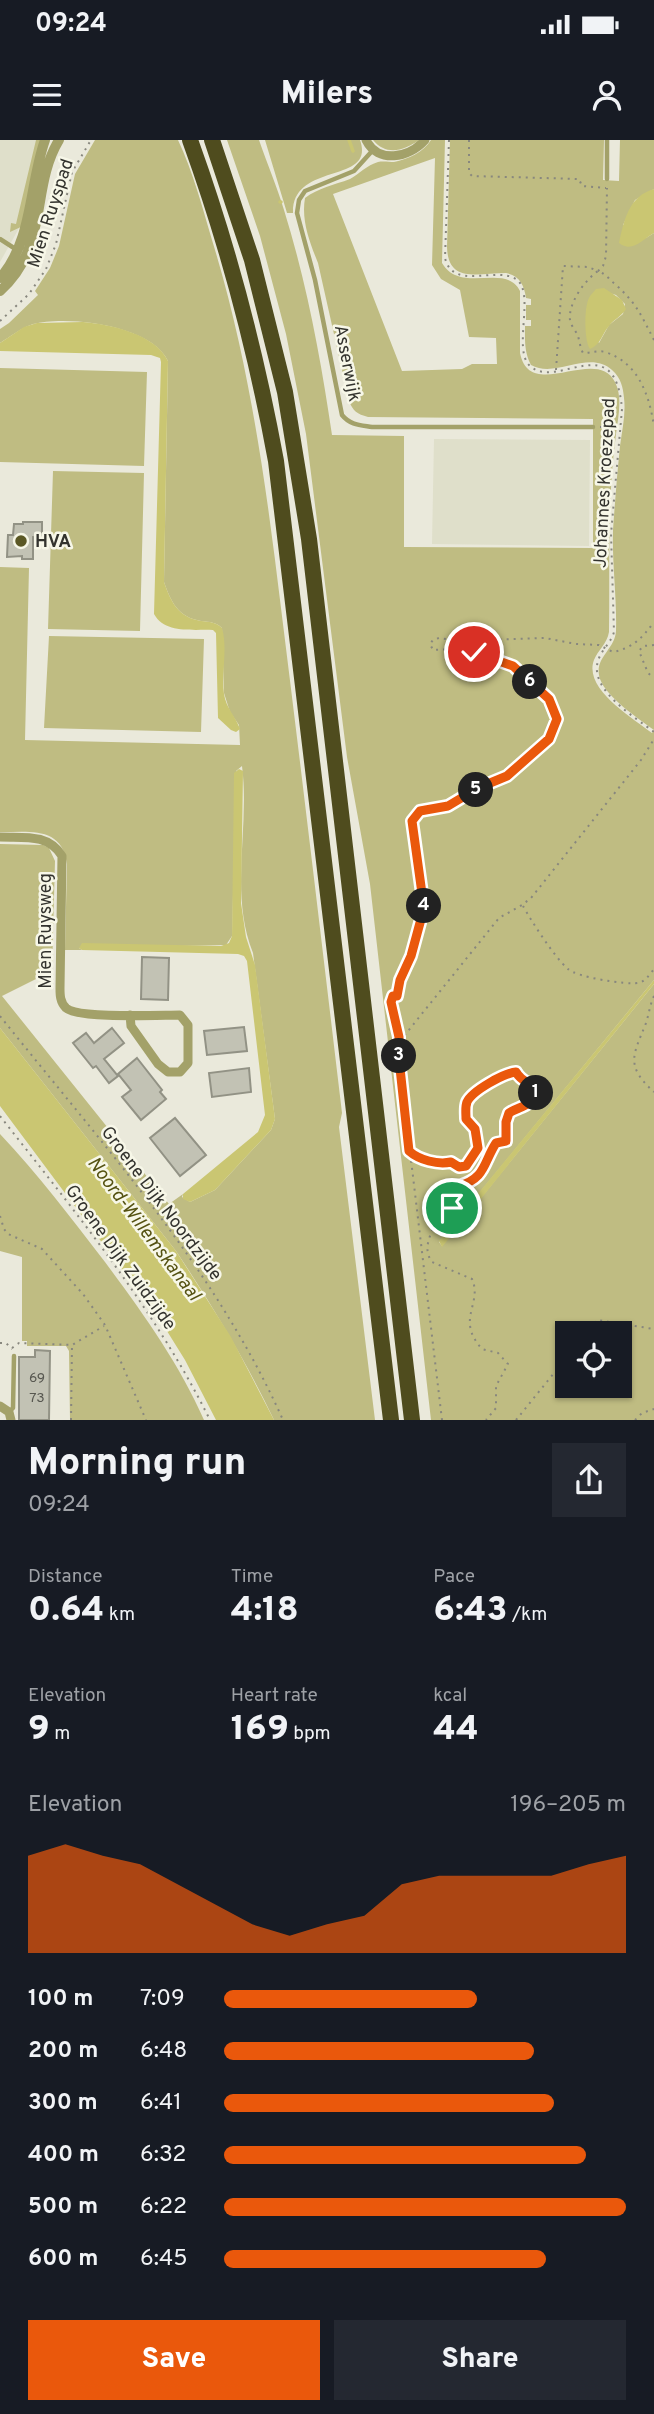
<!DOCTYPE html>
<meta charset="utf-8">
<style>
:root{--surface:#171b24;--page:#242831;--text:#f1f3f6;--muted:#9ea1a6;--accent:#ea580c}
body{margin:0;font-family:Overpass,sans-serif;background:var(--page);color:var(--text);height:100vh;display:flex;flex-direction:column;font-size:26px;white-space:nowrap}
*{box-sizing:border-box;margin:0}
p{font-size:23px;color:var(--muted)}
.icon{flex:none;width:38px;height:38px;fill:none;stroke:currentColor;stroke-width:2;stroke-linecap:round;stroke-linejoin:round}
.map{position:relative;height:1280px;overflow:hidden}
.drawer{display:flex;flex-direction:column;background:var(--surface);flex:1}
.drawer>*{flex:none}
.tools{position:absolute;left:555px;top:1181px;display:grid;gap:14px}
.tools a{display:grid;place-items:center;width:77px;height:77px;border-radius:0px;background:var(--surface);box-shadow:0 2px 5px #0004;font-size:35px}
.pin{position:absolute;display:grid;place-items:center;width:60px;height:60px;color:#fff;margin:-30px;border:4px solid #fff;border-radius:50%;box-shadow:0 2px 7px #0007}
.km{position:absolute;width:35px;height:35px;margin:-18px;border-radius:50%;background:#222;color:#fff;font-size:19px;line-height:35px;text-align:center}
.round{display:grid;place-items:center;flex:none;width:74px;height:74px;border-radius:0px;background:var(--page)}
.head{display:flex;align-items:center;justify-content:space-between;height:119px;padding:0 28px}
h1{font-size:38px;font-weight:800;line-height:52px}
.metrics{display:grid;grid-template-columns:repeat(3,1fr);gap:10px;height:119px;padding:7px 28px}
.metrics div{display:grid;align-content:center}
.metrics b{font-size:35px;font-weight:800}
.metrics small{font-size:19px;font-weight:400}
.metrics p{font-size:19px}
.chart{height:196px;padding:14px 28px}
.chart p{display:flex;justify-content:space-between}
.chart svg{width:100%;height:126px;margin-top:7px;fill:var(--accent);opacity:.7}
.primary-button{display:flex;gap:14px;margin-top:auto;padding:14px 28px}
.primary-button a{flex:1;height:80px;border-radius:0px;background:var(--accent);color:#fff;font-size:28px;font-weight:800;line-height:80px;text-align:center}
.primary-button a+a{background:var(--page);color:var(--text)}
ul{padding:0 28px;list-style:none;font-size:23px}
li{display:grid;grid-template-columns:112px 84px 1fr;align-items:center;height:52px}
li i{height:18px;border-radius:9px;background:var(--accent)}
.status{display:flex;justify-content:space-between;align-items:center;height:49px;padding:0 35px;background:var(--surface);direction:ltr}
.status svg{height:19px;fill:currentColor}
header{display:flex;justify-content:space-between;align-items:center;height:91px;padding:0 28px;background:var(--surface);font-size:32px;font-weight:800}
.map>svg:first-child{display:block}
.built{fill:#dfdfca}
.green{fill:#bfbc82;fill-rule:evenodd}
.water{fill:#cac672}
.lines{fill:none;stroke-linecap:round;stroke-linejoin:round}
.stream{stroke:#cac672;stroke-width:3.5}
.building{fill:#c2c2b4;stroke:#929285;stroke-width:2}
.path{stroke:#88877e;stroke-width:2;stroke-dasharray:2 5;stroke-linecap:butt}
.service{stroke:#a3a169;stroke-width:4.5}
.minor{stroke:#a3a169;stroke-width:9}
.tertiary{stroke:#a3a169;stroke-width:10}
.motorway{stroke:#4f4c1e;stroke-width:16}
.route-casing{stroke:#fff;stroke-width:14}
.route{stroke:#ea580c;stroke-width:9}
.poi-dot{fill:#5b5825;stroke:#f7f7e8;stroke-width:2.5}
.labels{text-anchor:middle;stroke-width:5;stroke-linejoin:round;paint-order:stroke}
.number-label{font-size:14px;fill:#575750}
.street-label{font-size:18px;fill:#33332e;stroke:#f7f7e8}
.poi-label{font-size:18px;font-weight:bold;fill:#33332e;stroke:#f7f7e8;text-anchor:start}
.water-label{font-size:19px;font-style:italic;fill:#555212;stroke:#f7f7e8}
</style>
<div class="status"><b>09:24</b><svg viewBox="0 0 49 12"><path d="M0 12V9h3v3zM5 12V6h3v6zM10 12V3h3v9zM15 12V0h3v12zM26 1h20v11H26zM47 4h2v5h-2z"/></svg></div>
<header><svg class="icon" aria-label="menu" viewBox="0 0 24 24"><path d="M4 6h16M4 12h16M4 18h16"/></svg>Milers<svg class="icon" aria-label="person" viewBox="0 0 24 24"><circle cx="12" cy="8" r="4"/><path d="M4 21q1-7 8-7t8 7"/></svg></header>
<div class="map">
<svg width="654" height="1280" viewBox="0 0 654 1280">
<rect width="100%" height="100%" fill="#eae9db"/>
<path class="built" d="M0,0H39L22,83L0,122Z
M434,299L590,300L589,406L432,404Z"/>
<path class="green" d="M36,0H42L23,86L10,92L11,83L16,84Z
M95,0H178C193,32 202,66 212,100C249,220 266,344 281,468C302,636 322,805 342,973L339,987L375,1280H274C246,1221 212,1165 176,1111L0,888V704L43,705L49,708L55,721L52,831L2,856L169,1064L183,1054L182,1057L190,1062L215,1050L271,990L275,979L253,813C229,753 250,688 242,626L236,631L232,796L226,805L79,808L82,810H65L67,724C62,686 30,692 0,692V427L29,428L25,600L240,605L239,585L230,572L224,553L222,488C216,482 210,482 201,481C178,477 171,462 164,442L168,221C152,185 67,175 33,184C21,188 11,196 0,203V189L9,183L38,155L35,151L50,128L59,106L75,34Z
M227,0H259C267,23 277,47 284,70C307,144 321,220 332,295L404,296V407L593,408V279L368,277C357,274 353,271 349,261L318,123C310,103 301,81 305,58C318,48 334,45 350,39C359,34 367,25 378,22C383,21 389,22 394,22C408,19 424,12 431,0H445L442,123C461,155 506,122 520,151V213C530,263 596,205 615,242C623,258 618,277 616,294C607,360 610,426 609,492C607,504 598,510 594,520C583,549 633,578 652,593L654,590V840L439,1102L442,1106L654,844V1280H431L370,744L347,617L306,294L286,194L260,96ZM435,18L432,125L441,139L460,150L469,197L496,198L497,224H472L462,229L402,231L333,54ZM567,1194H620V1246H567Z
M265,0H348L353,10L350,0H360C376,45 292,21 293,73H287Z
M373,0H419C404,11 386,16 373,0Z
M450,0H604L603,40L619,41L620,0H654V49L635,60L623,85L646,98L654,93V590C638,578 607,558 600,539C593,518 615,510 616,491C617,458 612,424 613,390C615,362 617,334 620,306C622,290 626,274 624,258C623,247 621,238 612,230C589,209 556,239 531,225C524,212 525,200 525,186H531V180H526V165H531V159L526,158C524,145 520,136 506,133C478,133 448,144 447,107ZM597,149L616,155L625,164L623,174L609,185L599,203C588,182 579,170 597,149Z
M0,228L147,232L144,326L0,322Z
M53,331L144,333L140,491L48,489Z
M49,496L204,499L201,592L44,588Z
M0,994C38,1034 71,1078 105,1122C142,1172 179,1223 204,1280H70L69,1211L66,1206H27V1201H22V1117L0,1111Z"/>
<path class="water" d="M654,49V93C642,100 632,113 619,103C624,80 629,56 654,49Z
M604,148L622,160L626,169C621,177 614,179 609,186C602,194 601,204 590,209C584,201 584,167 589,158C590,155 594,152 596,149Z
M83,182C109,184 156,194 168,221L164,442C171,462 178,477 201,481C210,482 216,482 222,488C228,509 221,533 224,554C226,568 236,577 240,589L236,592L231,590L218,578L216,493L213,490C193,489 165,494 154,474L161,222L160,218L151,215L0,211V203L24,187L37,183Z
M239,629L243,631L241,763L246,797L255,825L275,979L271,990L215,1050L190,1062L183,1059V1054L258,992L265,975L247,821L244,816L238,814L82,810L79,808L82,803L221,806L229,803L232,796L234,633Z
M654,840V844L442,1107L439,1101Z
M0,888L176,1111L231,1197L274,1280H216L185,1220L162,1183L0,966Z"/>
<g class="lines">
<path class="stream" d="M349,0L353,11
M280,62H281"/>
</g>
<path class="building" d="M23,382H42V398L33,397V419H22V416L7,417L8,395H13L14,384H23Z
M142,817L169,818L168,860L141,859Z
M244,887L247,911L207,915L204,891Z
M112,888L124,903L104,919L118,936L109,943L96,926L93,928L73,903L86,893L94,903Z
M137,918L162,950L160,952L166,959L141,980L122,957L131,950L118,934Z
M249,928L251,952L212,957L209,933Z
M175,978L206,1015L180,1036L150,998Z
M35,1210L50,1211L49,1280H19V1217H35Z"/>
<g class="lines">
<path class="path" d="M449,0L445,118C453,151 495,126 516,139C536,152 512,210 530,226C558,251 615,186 622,269L611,394L614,492C611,503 601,510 598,521C589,550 635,577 654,592
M469,0V33L472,36L579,39L582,46L606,48
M0,181L29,154L46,129L56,104L72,32L91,0
M654,200C641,175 637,164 616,145C610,140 606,134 598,131C585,140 568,163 570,180C571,186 576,191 578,196C580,203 580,207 583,213C591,213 598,210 605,212C639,223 649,255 654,286
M556,230L563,126L588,127L598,131L603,126L606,116L607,48
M600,287H619
M654,505L643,506L639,511L648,533L654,538
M523,766C532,782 555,818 568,829C576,837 626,845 638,843C645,842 649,835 654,829
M654,856C650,864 649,874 646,883C634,914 624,925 654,952
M0,876C103,1005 215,1128 283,1280
M400,901L499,778L522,765L531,758L641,620L654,599
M0,976C76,1073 155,1169 210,1280
M410,1012L421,1018L441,1024L451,1022L463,1027L479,1008L476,989L466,979C466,973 465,967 467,962C472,951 504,933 516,932C522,943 531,942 536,950C530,969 520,965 509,973L506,982V1001L496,1003C483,1023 485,1038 459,1047L450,1071L436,1078C433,1093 421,1107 432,1122L472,1139C483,1164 455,1179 482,1209L498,1213L508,1224L496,1246V1268L486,1280
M0,1076L4,1089L8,1094L42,1109L83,1154L105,1185L146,1280
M586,1194L597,1180L654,1189
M0,1203H6L12,1209
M12,1208L19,1203L72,1205L104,1186
M71,1280L72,1205
M442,1280L399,919V897L391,862L393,856H397L400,840L411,816L424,769L412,681L420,671L448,665L478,648L507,636L549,599L557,579L549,559L513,526L468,510L457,509L433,510L430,504L433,500L439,498L461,501L545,498L576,504L599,505L613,512C633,508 642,498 654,482
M516,1280L567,1217
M635,1280L642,1273L654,1269"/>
<path class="service" d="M607,0V39
M373,10L354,31L305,51L299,60L297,73L315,140L342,275C350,285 360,285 372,287H593
M0,99L17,110
M9,1272L13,1268L14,1216"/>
<path class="minor" d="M366,0C378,24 409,18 425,0
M0,697C23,698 48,693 62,716L60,848C60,855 60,862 66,868C78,879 160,875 180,875L188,885V923L180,932H168L158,924L131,886L130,875
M0,1266L9,1272L11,1280"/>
<path class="tertiary" d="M0,138C33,101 29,45 45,0
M0,151C50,106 30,48 59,0"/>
<path class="motorway" d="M190,0C228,105 256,212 276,321L391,1280
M212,0L252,120L285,252L309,399L412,1280"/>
</g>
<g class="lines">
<g class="route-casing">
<path id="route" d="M452,1068L454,1055L459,1046C486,1038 483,1023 496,1003L506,1001V982L509,973C521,965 529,969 537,950C531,942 522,943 516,932C504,933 472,951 467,962C465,967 466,973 466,979L475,989L478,1008L466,1026L459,1027L451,1022C438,1025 419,1020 409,1011L399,919V897L391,862L393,856H397L400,840L411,816L424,768L412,681L420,671L448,666L478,648L507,636L549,599L557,579L549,559L513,526L474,512"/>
</g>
<use href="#route" class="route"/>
</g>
<circle class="poi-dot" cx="21" cy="401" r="7"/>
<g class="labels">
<g class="number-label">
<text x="37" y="1242">69</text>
<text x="37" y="1262">73</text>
</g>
<g class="street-label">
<text transform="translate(50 73) rotate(-72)" y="6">Mien Ruyspad</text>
<text transform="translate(348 223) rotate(79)" y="6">Asserwijk</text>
<text transform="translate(604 343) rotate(-87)" y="6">Johannes Kroezepad</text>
<text transform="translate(45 791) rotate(-90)" y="6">Mien Ruysweg</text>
<text transform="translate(162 1063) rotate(53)" y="6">Groene Dijk Noordzijde</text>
<text transform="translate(121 1117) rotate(54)" y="6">Groene Dijk Zuidzijde</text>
</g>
<g class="poi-label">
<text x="35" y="407">HVA</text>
</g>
<g class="water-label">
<text transform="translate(145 1088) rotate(53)" y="7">Noord-Willemskanaal</text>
</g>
</g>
</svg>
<div class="tools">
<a><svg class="icon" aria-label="locate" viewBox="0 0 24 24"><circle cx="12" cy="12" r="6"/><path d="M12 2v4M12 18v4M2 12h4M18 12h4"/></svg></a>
</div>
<div class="pin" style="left:452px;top:1068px;background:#1e9e55"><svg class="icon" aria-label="arrive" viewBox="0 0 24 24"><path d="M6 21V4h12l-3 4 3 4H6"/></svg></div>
<div class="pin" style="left:474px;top:512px;background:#d93025"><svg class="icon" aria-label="check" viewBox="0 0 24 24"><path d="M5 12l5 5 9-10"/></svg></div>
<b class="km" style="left:536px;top:953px">1</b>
<b class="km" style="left:399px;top:916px">3</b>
<b class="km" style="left:424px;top:766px">4</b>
<b class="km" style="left:476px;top:650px">5</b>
<b class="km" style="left:530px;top:542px">6</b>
</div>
<section class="drawer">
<div class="head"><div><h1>Morning run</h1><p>09:24</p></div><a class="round"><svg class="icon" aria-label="share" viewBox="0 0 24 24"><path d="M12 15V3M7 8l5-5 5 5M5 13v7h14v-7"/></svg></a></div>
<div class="metrics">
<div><p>Distance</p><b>0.64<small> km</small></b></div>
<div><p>Time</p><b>4:18</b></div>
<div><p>Pace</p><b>6:43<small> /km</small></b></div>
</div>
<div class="metrics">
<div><p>Elevation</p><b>9<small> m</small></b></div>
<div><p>Heart rate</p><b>169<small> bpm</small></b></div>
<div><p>kcal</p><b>44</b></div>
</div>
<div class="chart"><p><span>Elevation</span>196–205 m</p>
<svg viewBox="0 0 160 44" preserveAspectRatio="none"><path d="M0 44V10L10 6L20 10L30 13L40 20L50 27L60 34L70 38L80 34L90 31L100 20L110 17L120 17L130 17L140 17L150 13L160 10V44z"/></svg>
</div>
<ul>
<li><b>100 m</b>7:09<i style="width:63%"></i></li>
<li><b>200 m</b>6:48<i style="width:77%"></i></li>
<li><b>300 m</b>6:41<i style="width:82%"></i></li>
<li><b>400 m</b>6:32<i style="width:90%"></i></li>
<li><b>500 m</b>6:22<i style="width:100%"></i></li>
<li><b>600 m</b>6:45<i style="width:80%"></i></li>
</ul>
<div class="primary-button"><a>Save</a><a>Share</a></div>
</section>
